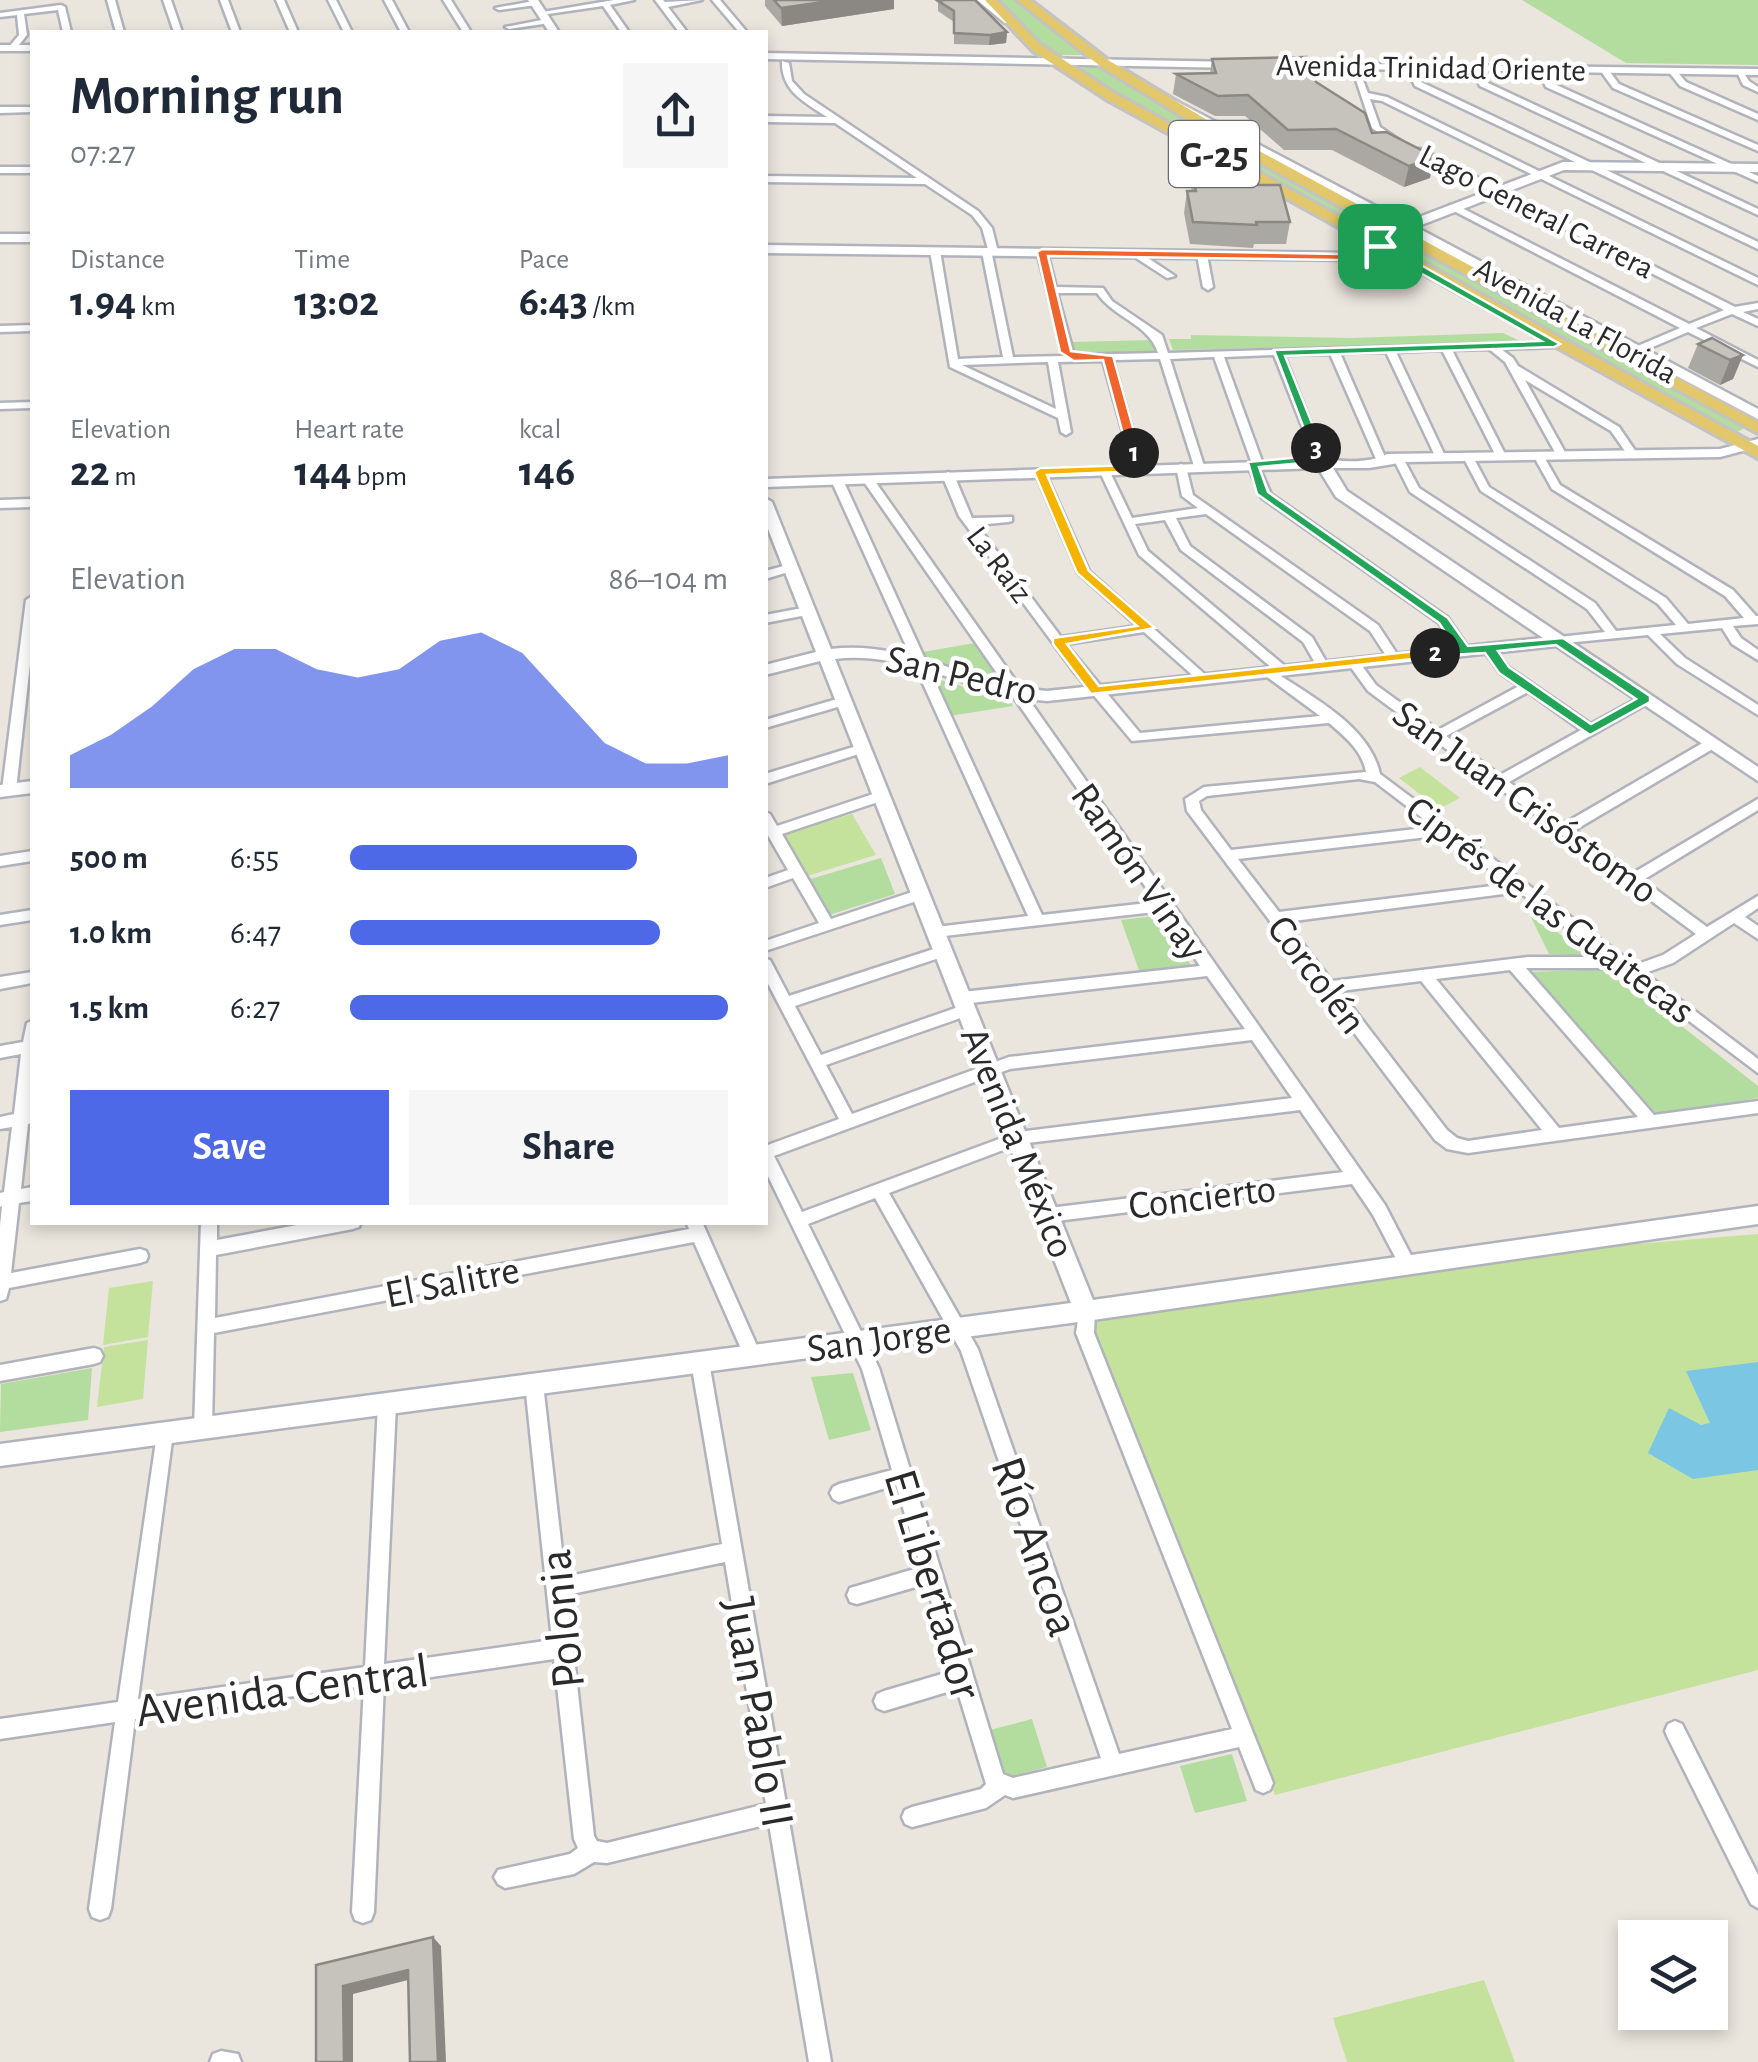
<!DOCTYPE html>
<meta charset="utf-8">
<style>
:root{--surface:#fff;--page:#f6f6f7;--text:#1f2937;--muted:#747a83;--accent:#4e69e7}
body{margin:0;font-family:"Alegreya Sans",sans-serif;background:var(--page);color:var(--text);height:100vh;display:flex;flex-direction:column;font-size:38px;white-space:nowrap}
*{box-sizing:border-box;margin:0}
p{font-size:32px;color:var(--muted)}
.icon{flex:none;width:55px;height:55px;fill:none;stroke:currentColor;stroke-width:2;stroke-linecap:round;stroke-linejoin:round}
.map{position:relative;flex:1;overflow:hidden}
.side{position:absolute;left:30px;top:30px;width:738px;height:1195px;display:flex;flex-direction:column;background:var(--surface);border-radius:0px;box-shadow:0 5px 15px #0003}
.side>*{flex:none}
.buttons{position:absolute;left:1618px;top:1920px;display:grid;gap:20px}
.buttons a{display:grid;place-items:center;width:110px;height:110px;border-radius:0px;background:var(--surface);box-shadow:0 5px 15px #0003;font-size:50px}
.pin{position:absolute;display:grid;place-items:center;width:85px;height:85px;color:#fff;margin:-42px;border-radius:20px;box-shadow:0 5px 15px #0006}
.km{position:absolute;width:50px;height:50px;margin:-25px;border-radius:50%;background:#222;color:#fff;font-size:28px;line-height:50px;text-align:center}
.round{display:grid;place-items:center;flex:none;width:105px;height:105px;border-radius:0px;background:var(--page)}
.overview{display:flex;align-items:center;justify-content:space-between;height:170px;padding:0 40px}
h1{font-size:55px;font-weight:600;line-height:75px}
.metrics{display:grid;grid-template-columns:repeat(3,1fr);gap:15px;height:170px;padding:10px 40px}
.metrics div{display:grid;align-content:center}
.metrics b{font-size:42px;font-weight:600}
.metrics small{font-size:28px;font-weight:400}
.metrics p{font-size:28px}
.chart{height:280px;padding:20px 40px}
.chart p{display:flex;justify-content:space-between}
.chart svg{width:100%;height:180px;margin-top:10px;fill:var(--accent);opacity:.7}
.primary-button{display:flex;gap:20px;margin-top:auto;padding:20px 40px}
.primary-button a{flex:1;height:115px;border-radius:0px;background:var(--accent);color:#fff;font-size:40px;font-weight:600;line-height:115px;text-align:center}
.primary-button a+a{background:var(--page);color:var(--text)}
ul{padding:0 40px;list-style:none;font-size:32px}
li{display:grid;grid-template-columns:160px 120px 1fr;align-items:center;height:75px}
li i{height:25px;border-radius:12px;background:var(--accent)}
.map>svg:first-child{display:block}
.green{fill:#b3dc9f}
.pitch{fill:#c4e29c}
.water{fill:#7bc6e2}
.lines{fill:none;stroke-linecap:round;stroke-linejoin:round}
.street-casing{stroke:#b1b3bc;stroke-width:5}
.secondary-casing{stroke:#b1b3bc;stroke-width:5}
.primary-casing{stroke:#c3c3c3;stroke-width:6}
.street{fill:#fff;fill-rule:evenodd}
.secondary{fill:#fff;fill-rule:evenodd}
.primary{fill:#e2c76b;fill-rule:evenodd}
.wall{fill:#aaa8a2}
.shaded-wall{fill:#8b8884}
.building{fill:#c6c3bc;stroke:#8b8884;stroke-width:2.5}
.split-1{fill:#f0652b;stroke:#fff;stroke-width:2.5}
.split-2{fill:#f5b400;stroke:#fff;stroke-width:2.5}
.split-3{fill:#22a559;stroke:#fff;stroke-width:2.5;fill-rule:evenodd}
.split-4{fill:#22a559;stroke:#fff;stroke-width:2.5}
.labels{text-anchor:middle;stroke-width:9;stroke-linejoin:round;paint-order:stroke}
.far-street-label{font-size:32px;fill:#2a2a2a;stroke:#fff}
.shield{fill:#fff;stroke:#6a6a6a;stroke-width:2.5}
.shield-label{font-size:38px;font-weight:bold;fill:#2a2a2a}
.street-label{font-size:40px;fill:#2a2a2a;stroke:#fff}
.near-street-label{font-size:48px;fill:#2a2a2a;stroke:#fff}
</style>
<div class="map">
<svg width="1758" height="2062" viewBox="0 0 1758 2062">
<rect width="100%" height="100%" fill="#eae5dd"/>
<path class="green" d="M996,0H1017L1085,55H1053Z
M1522,0H1758V65L1626,63Z
M1102,67L1387,229L1376,237L1071,68Z
M1402,238L1748,426L1732,435L1390,246Z
M1503,333L1522,342L1173,350L1169,339H1191V335L1351,338Z
M1153,340L1156,351L1073,354L1070,342Z
M975,643L1007,686L924,657L923,652Z
M931,677L1010,701L1013,706L949,716Z
M881,858L895,894L826,916L807,880Z
M1526,907L1587,956L1549,954Z
M1155,916L1161,919L1192,967L1140,973L1121,920Z
M1609,969L1758,1086V1098L1653,1115L1529,972Z
M92,1368L88,1420L0,1432L1,1384Z
M853,1373L871,1430L829,1440L811,1377Z
M1032,1719L1047,1767L1008,1777L1001,1771L990,1730Z
M1232,1754L1247,1801L1195,1813L1180,1766Z"/>
<path class="pitch" d="M1420,767L1460,798L1439,809L1399,778Z
M852,814L876,855L807,876L784,834Z
M1758,1234V1670L1275,1795L1088,1323L1576,1249Z
M153,1281L148,1337L103,1345L109,1288Z
M148,1340L143,1399L97,1407L104,1347Z
M1484,1980L1515,2062H1347L1333,2018Z"/>
<path class="water" d="M1758,1362V1470L1693,1479L1648,1453L1669,1408L1701,1425L1710,1423L1686,1371Z"/>
<g class="lines">
<g class="street-casing">
<path id="street" d="M107,0H115L124,32H116Z
M163,0H171L182,32H174Z
M220,0H228L240,32H232Z
M276,0H284L298,32H290Z
M328,0H336L352,32H344Z
M384,0H392L409,32H401Z
M443,0H451L471,32H463Z
M614,0H634L610,5L629,32H621L603,6L541,15L537,13Z
M655,0H663L665,2L702,0L668,7L687,32H679Z
M712,0H720L747,32H739Z
M977,0H986L1012,21L1005,23Z
M534,1L537,5L499,10L495,8Z
M61,5L65,7L71,32H63L58,10L24,14L27,35L15,50H9L8,48L19,35L17,15L0,17V13Z
M547,19L550,23L509,29L505,27Z
M782,61L789,63L792,81L804,94L978,211L992,228L998,252L992,255L1013,357L1064,356L1037,252L1042,249L1047,252L1056,287L1103,288L1112,301L1162,335L1168,353L1558,342V346L1554,347L1501,349L1513,358L1518,366L1619,427L1636,452L1627,454L1611,431L1525,380L1566,454L1557,456L1505,362L1489,349L1452,350L1506,456L1497,458L1442,350L1396,352L1446,458L1437,460L1386,352L1340,353L1385,457L1376,459L1330,354L1284,355L1325,459L1320,462L1315,459L1274,355L1224,357L1263,464L1259,467L1271,494L1447,617L1470,650L1464,654L1460,653L1439,623L1262,498L1247,464L1251,461L1214,357L1170,359L1204,466L1199,469L1194,466L1160,359L1113,360L1143,468L1138,471L1133,468L1103,361L1058,362L1071,432L1066,435L1061,432L1058,418L950,367L930,251L935,248L940,251L958,359L1003,357L982,252L988,249L982,228L972,215L925,184L765,182V176L917,178L835,123L765,122V116L827,117C804,102 781,91 782,61ZM1057,293H1097C1114,318 1149,324 1158,353L1074,355ZM1048,362L1056,409L962,365Z
M1351,65L1358,67L1368,93L1387,97L1758,278V285L1382,101L1370,99L1380,127L1401,141L1394,143L1372,128Z
M1405,65H1411L1421,82L1758,242V249L1415,86Z
M1470,66H1476L1486,82L1758,209V215L1480,86Z
M1536,67H1542L1552,83L1758,176V182L1546,87Z
M1601,68H1607L1619,84L1758,145V151L1613,88L1600,70Z
M1669,69H1675L1686,82L1758,114V120L1680,86L1668,71Z
M1736,70H1742L1749,81L1758,87V92L1743,85Z
M0,107H32V112L0,113Z
M1415,149H1421L1735,307L1758,303V309L1743,312L1758,319V326L1732,314L1696,328L1758,360V367L1688,332L1641,352H1633V348L1680,328L1450,209V205H1456L1689,324L1724,310L1415,153Z
M0,167H32V173H0Z
M1133,252H1139L1175,276L1167,278L1133,256Z
M1202,252L1207,255L1213,287L1208,290L1203,287L1197,255Z
M32,325V331L0,332V326Z
M32,402V408L0,409V403Z
M1538,452L1543,455L1560,485L1733,590L1756,616H1758V624L1733,626L1741,638L1758,650V660L1732,644L1722,628L1660,634L1685,658L1758,705V715L1677,664L1648,635L1555,644L1553,641L1559,637L1605,632L1587,609L1410,492L1394,460L1403,458L1419,488L1595,603L1616,631L1676,625L1658,604L1481,491L1463,457L1464,455H1472L1489,487L1666,598L1688,624L1744,618L1725,596L1552,489L1533,455Z
M1181,464L1186,467L1193,495L1378,625L1399,657L1397,660H1389L1370,631L1206,514L1176,518L1190,546L1312,637L1328,665L1326,668H1318L1303,642L1181,550L1165,520L1135,524L1148,551L1286,667V673H1278L1139,555L1099,470L1108,468L1132,518L1198,508L1182,496L1176,467Z
M1040,469L1045,472L1089,571L1209,678L1203,682L1199,681L1144,632L1066,644L1140,733L1320,716L1259,671L1265,667L1269,668C1308,695 1369,724 1380,774L1635,965L1663,955L1696,934L1368,691L1347,662L1349,659H1357L1376,685L1438,730L1519,686L1500,673L1482,648L1488,644L1492,645L1508,667L1591,724L1642,696H1650V702L1509,782L1565,823L1706,741H1716L1717,744L1716,747L1575,830L1633,873L1758,799V810L1643,880L1707,927L1758,896V908L1745,917L1758,926V939L1734,923L1673,963L1645,973L1758,1059V1073L1619,968H1526L1654,1115L1758,1101V1113L1468,1153L1447,1149L1435,1140L1187,811L1185,799L1204,787L1366,772C1362,750 1345,737 1329,723L1132,741L1075,673L959,516L942,475L948,472L954,475L972,518L1012,517V521L1008,522L977,525L1061,637L1137,626L1078,573L1035,472ZM1528,692L1581,730L1500,775L1446,736ZM1359,779L1375,782L1434,827L1231,850L1201,810L1199,801L1207,796ZM1445,835L1508,884L1279,912L1238,859ZM1519,892L1604,957H1528L1332,981L1286,922ZM1510,970L1638,1117L1559,1128L1436,979ZM1421,981L1542,1130L1468,1141L1457,1138L1447,1130L1340,991Z
M868,476L872,477L1385,1205L1416,1265L1414,1270L1408,1272L1402,1270L1373,1215L1352,1184L1049,1222L1043,1220L1041,1215L1043,1210L1049,1208L1343,1172L1300,1110L1019,1144L889,1193L978,1349L1119,1754L1232,1729L1076,1333L1080,1306L1086,1304L1092,1306L1095,1311L1094,1333L1273,1783L1270,1790L1263,1793L1256,1790L1239,1747L1013,1798L1005,1795L986,1808L912,1827L905,1824L902,1817L905,1810L912,1807L981,1789L986,1784L957,1689L884,1711L877,1708L874,1701L877,1694L884,1691L952,1671L926,1584L857,1604L850,1602L847,1595L850,1588L857,1586L921,1567L896,1485L839,1502L833,1499L830,1493L833,1487L839,1484L892,1470L862,1369L765,1170V1146L839,1119L765,978V959L770,960L789,996L943,946L948,947L950,951L948,955L795,1006L821,1055L967,1004L972,1006L974,1010L972,1014L826,1065L852,1114L1009,1057L1245,1029L1207,976L962,1004L957,1002L955,998L957,994L962,992L1200,966L1163,911L936,937L931,936L929,932L931,928L936,927L1028,916L831,480L837,477L843,480L1042,915L1156,902L862,479ZM1252,1040L1292,1098L1018,1132L802,1212L774,1156L1010,1069ZM875,1198L961,1351L1101,1758L1013,1778L1003,1774L879,1368L808,1224Z
M791,564L795,566V570L765,579V571Z
M32,596V646L16,790L9,795L2,790L26,600Z
M808,607L812,608V614L765,623V615Z
M844,697L850,701L848,704L765,728V720Z
M863,744L869,748L868,751L765,784V774Z
M882,791L889,796L887,799L782,834L831,919L921,889L928,894L926,898L765,951V941L819,923L793,878L765,888V878L788,870L766,832L765,812L770,814L777,826Z
M32,851V861L0,866V856Z
M32,910V920L0,925V915Z
M32,972V983L0,989V977Z
M32,1021V1087L30,1111H32V1123L28,1124L21,1189L32,1187V1201L19,1203L11,1273L140,1249L146,1251L148,1256L146,1261L140,1263L9,1288L6,1299L0,1301V1226L2,1206L0,1207V1193L4,1192L12,1127L0,1129V1117L14,1114L21,1054L0,1058V1046L23,1042L27,1023Z
M201,1222H217V1240L313,1222H361L359,1227L353,1229L216,1255L215,1318L689,1229L686,1222H702L761,1355L758,1360L752,1363L746,1360L694,1242L214,1333L212,1428L209,1434L203,1436L197,1434L194,1428Z
M94,1348L100,1350L103,1356L100,1362L94,1364L0,1381V1365Z
M700,1354L706,1356L709,1362L831,2062H809L769,1824L607,1863L594,1862L574,1874L505,1888L498,1884L494,1877L498,1870L570,1854L578,1848L574,1839L554,1659L384,1684L374,1912L371,1920L363,1923L355,1920L352,1912L364,1686L135,1719L111,1909L108,1917L100,1920L92,1917L89,1909L115,1722L0,1739V1719L118,1702L158,1427L164,1425L170,1427L173,1433L138,1699L365,1667L378,1404L381,1398L387,1396L393,1398L396,1404L384,1664L552,1640L525,1384L528,1378L534,1376L540,1378L543,1384L565,1577L722,1544L691,1362L694,1356ZM725,1562L766,1804L607,1843L597,1841L594,1836L567,1595Z
M1675,1721L1682,1724L1758,1875V1908L1751,1904L1668,1738L1665,1731L1668,1724Z
M221,2051L238,2054L241,2062H210L213,2054Z"/>
</g>
<g class="secondary-casing">
<path id="secondary" d="M528,0H538L559,32H549Z
M0,45H32V51H0Z
M765,53L1236,62L1241,65L1236,68L765,59Z
M1285,63L1758,69V75L1281,68V64Z
M1170,98L1406,222L1563,162L1758,164V172L1564,170L1416,227L1758,409V419L1407,233L1368,256L1411,258V264L1407,265L1350,260L765,253V245L1346,253L1368,248L1398,228L1166,103V99Z
M0,234H32V242H0Z
M1758,439V447L1720,457L1405,462L1369,468H1333L1347,491L1758,767V781L1556,646L1047,701C974,696 909,650 835,659L1093,1300L1758,1206V1224L1086,1321L0,1466V1444L1071,1303L820,661L765,675V665L816,652L765,521V498L772,502L831,649C908,640 972,685 1047,691L1543,638L1336,497L1318,468L765,487V479L1313,460L1320,455C1336,464 1371,463 1387,454L1720,449Z
M32,499V507L0,508V500Z
M32,781V793L0,797V785Z"/>
</g>
<g class="primary-casing">
<path id="primary" d="M985,0H997L1041,45L1114,93L1758,446V458L1106,99L1033,51Z
M1017,0H1030L1108,60L1250,146L1758,422V433L1240,152L1100,66Z"/>
</g>
<use href="#street" class="street"/>
<use href="#secondary" class="secondary"/>
<use href="#primary" class="primary"/>
</g>
<path class="wall" d="M765,0H894V9L782,26L765,6Z
M938,1L1007,32L1006,43L989,45L954,44V22L938,11Z
M1212,59L1316,82L1372,133L1430,178L1404,187L1332,150H1284L1245,116H1215L1173,94L1176,74L1210,73Z
M1193,179L1246,185L1290,222L1286,244H1254L1253,248L1190,244L1184,213L1187,191H1191Z
M1698,344L1743,355L1733,379L1720,385L1688,368Z"/>
<path class="shaded-wall" d="M837,0H894V9L782,26L781,8Z
M1007,32L1006,43L989,45L990,35Z
M1435,157L1430,178L1404,187L1409,166Z
M1743,355L1733,379L1720,385L1730,360Z
M433,1937L441,1946L446,2062H438Z
M408,1970L416,1978L353,1994V2062H344L343,1986Z"/>
<path class="building" d="M774,0H837L781,8Z
M945,0H975L1007,32L990,35L954,33V11L938,1Z
M1307,57L1316,82L1365,113L1372,133L1386,132L1435,157L1409,166L1336,129L1288,130L1248,95L1218,96L1176,74L1216,73L1212,59Z
M1193,179L1245,180L1246,185H1280L1290,222H1256L1257,225L1193,222L1187,191H1196Z
M1712,338L1743,355L1730,360L1698,344Z
M433,1937L438,2062H410L408,1970L343,1986L344,2062H316V1965Z"/>
<path class="split-1" d="M1380,243L1384,248L1367,256L1340,260L1048,256L1071,351L1113,356L1140,453L1134,457L1128,453L1103,360L1074,361L1060,352L1037,252L1042,249L1340,254L1361,251Z"/>
<path class="split-2" d="M1130,451L1140,453L1142,471L1047,475L1089,571L1155,628L1067,644L1099,686L1435,649L1440,650V656L1091,694L1053,644V638L1137,626L1077,573L1034,472L1040,468L1131,465Z"/>
<path class="split-3" d="M1316,444L1322,448L1325,461L1259,467L1268,492L1448,618L1468,646L1563,638L1650,696V702L1590,735L1499,673L1485,653L1431,656V650L1455,647L1439,623L1257,494L1248,462L1313,456L1310,448ZM1556,645L1636,699L1591,724L1509,667L1498,651Z"/>
<path class="split-4" d="M1376,244H1384L1560,344L1554,347L1285,356L1322,448L1312,450L1274,350L1541,341L1376,248Z"/>
<g class="labels">
<g class="far-street-label">
<text transform="translate(1431 67) rotate(1)" y="11">Avenida Trinidad Oriente</text>
<text transform="translate(1537 211) rotate(27)" y="11">Lago General Carrera</text>
<text transform="translate(1576 320) rotate(29)" y="11">Avenida La Florida</text>
<text transform="translate(1000 564) rotate(53)" y="11">La Raíz</text>
</g>
<rect class="shield" x="1169" y="121" width="90" height="66" rx="8"/>
<g class="shield-label">
<text x="1214" y="167">G-25</text>
</g>
<g class="street-label">
<text transform="translate(962 674) rotate(13)" y="14">San Pedro</text>
<text transform="translate(1526 801) rotate(36)" y="14">San Juan Crisóstomo</text>
<text transform="translate(1140 871) rotate(55)" y="14">Ramón Vinay</text>
<text transform="translate(1551 909) rotate(37)" y="14">Ciprés de las Guaitecas</text>
<text transform="translate(1318 974) rotate(53)" y="14">Corcolén</text>
<text transform="translate(1019 1142) rotate(68)" y="14">Avenida México</text>
<text transform="translate(1202 1196) rotate(-7)" y="14">Concierto</text>
<text transform="translate(452 1281) rotate(-11)" y="14">El Salitre</text>
<text transform="translate(879 1338) rotate(-8)" y="14">San Jorge</text>
</g>
<g class="near-street-label">
<text transform="translate(1037 1546) rotate(71)" y="17">Río Ancoa</text>
<text transform="translate(935 1584) rotate(73)" y="17">El Libertador</text>
<text transform="translate(560 1619) rotate(-96)" y="17">Polonia</text>
<text transform="translate(282 1689) rotate(-8)" y="17">Avenida Central</text>
<text transform="translate(760 1712) rotate(80)" y="17">Juan Pablo II</text>
</g>
</g>
</svg>
<div class="buttons">
<a><svg class="icon" aria-label="layers" viewBox="0 0 24 24"><path d="M12 4l9 5-9 5-9-5zM3 14l9 5 9-5"/></svg></a>
</div>
<div class="pin" style="left:1380px;top:246px;background:#1e9e55"><svg class="icon" aria-label="arrive" viewBox="0 0 24 24"><path d="M6 21V4h12l-3 4 3 4H6"/></svg></div>
<b class="km" style="left:1134px;top:453px">1</b>
<b class="km" style="left:1435px;top:653px">2</b>
<b class="km" style="left:1316px;top:448px">3</b>
<section class="side">
<div class="overview"><div><h1>Morning run</h1><p>07:27</p></div><a class="round"><svg class="icon" aria-label="share" viewBox="0 0 24 24"><path d="M12 15V3M7 8l5-5 5 5M5 13v7h14v-7"/></svg></a></div>
<div class="metrics">
<div><p>Distance</p><b>1.94<small> km</small></b></div>
<div><p>Time</p><b>13:02</b></div>
<div><p>Pace</p><b>6:43<small> /km</small></b></div>
</div>
<div class="metrics">
<div><p>Elevation</p><b>22<small> m</small></b></div>
<div><p>Heart rate</p><b>144<small> bpm</small></b></div>
<div><p>kcal</p><b>146</b></div>
</div>
<div class="chart"><p><span>Elevation</span>86–104 m</p>
<svg viewBox="0 0 160 44" preserveAspectRatio="none"><path d="M0 44V36L10 31L20 24L30 15L40 10L50 10L60 15L70 17L80 15L90 8L100 6L110 11L120 22L130 33L140 38L150 38L160 36V44z"/></svg>
</div>
<ul>
<li><b>500 m</b>6:55<i style="width:76%"></i></li>
<li><b>1.0 km</b>6:47<i style="width:82%"></i></li>
<li><b>1.5 km</b>6:27<i style="width:100%"></i></li>
</ul>
<div class="primary-button"><a>Save</a><a>Share</a></div>
</section>
</div>
